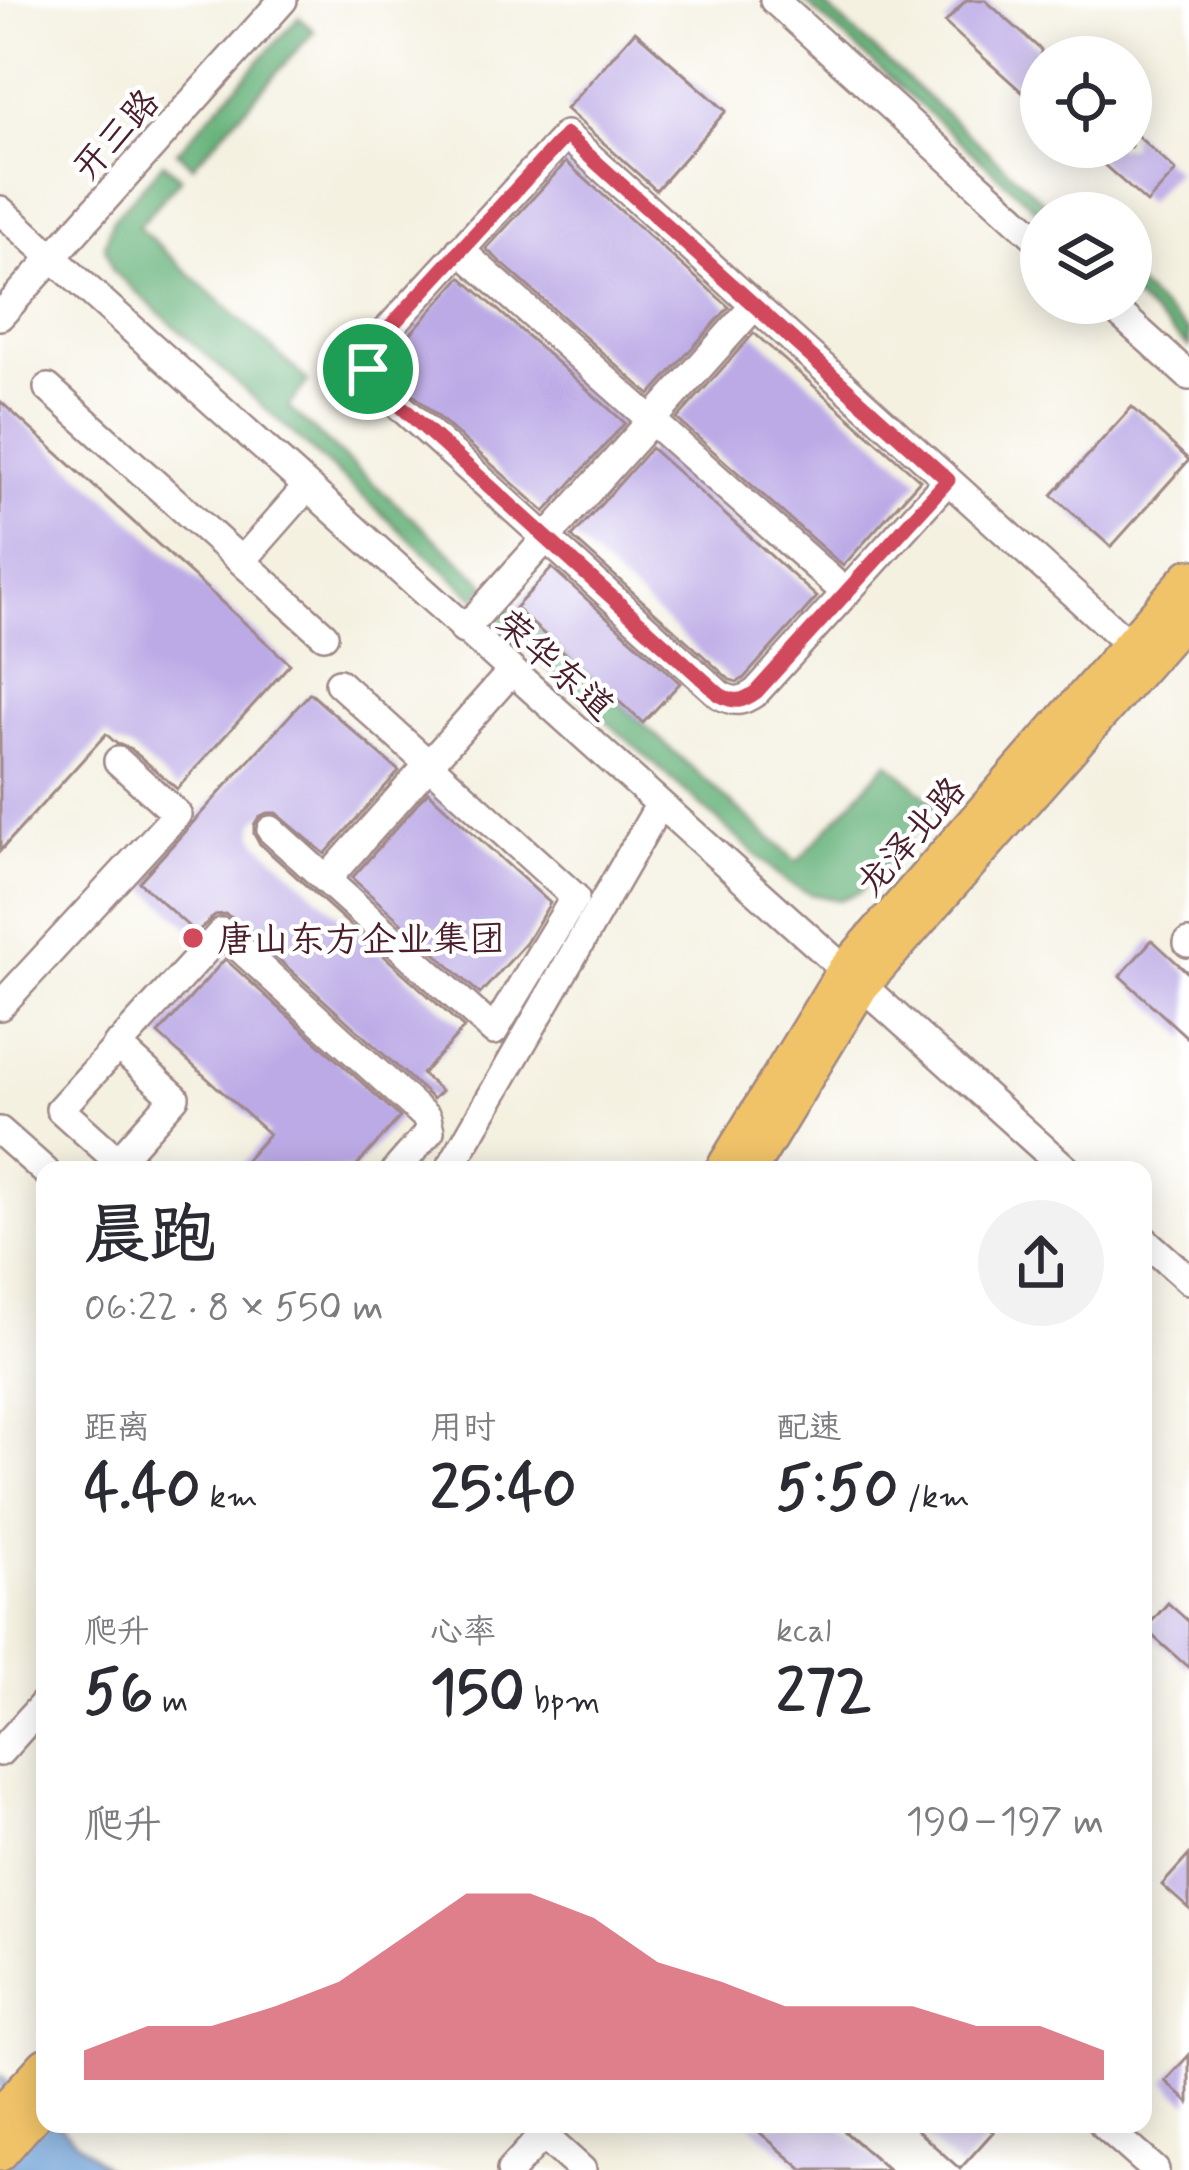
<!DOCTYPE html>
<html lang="zh">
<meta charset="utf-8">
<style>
:root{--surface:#fff;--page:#f2f2f3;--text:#2b2b33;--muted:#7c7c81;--accent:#d1495b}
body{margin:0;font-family:Mynerve,"LXGW WenKai TC",sans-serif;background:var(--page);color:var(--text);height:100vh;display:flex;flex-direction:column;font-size:45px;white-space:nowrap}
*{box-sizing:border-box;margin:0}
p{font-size:39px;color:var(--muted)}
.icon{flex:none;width:66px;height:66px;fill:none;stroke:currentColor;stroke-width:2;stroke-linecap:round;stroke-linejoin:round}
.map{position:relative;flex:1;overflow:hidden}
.drawer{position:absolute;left:36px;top:1161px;width:1116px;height:972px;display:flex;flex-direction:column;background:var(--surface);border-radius:24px;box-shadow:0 6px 30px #0003}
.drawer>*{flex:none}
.buttons{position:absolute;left:1020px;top:36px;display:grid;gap:24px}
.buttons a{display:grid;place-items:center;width:132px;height:132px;border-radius:50%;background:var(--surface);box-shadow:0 6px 30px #0003;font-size:60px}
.pin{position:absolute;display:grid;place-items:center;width:102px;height:102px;color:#fff;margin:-51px;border:6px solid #fff;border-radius:50%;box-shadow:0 3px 12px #0007}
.round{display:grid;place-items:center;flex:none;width:126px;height:126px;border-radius:63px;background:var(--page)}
.overview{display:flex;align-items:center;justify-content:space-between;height:204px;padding:0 48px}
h1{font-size:66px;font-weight:700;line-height:90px}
.metrics{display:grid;grid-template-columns:repeat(3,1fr);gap:18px;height:204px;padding:12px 48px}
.metrics div{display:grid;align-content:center}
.metrics b{font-size:60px;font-weight:700}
.metrics small{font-size:33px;font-weight:400}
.metrics p{font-size:33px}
.chart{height:336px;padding:24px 48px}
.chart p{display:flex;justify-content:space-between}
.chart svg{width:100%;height:216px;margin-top:12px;fill:var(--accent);opacity:.7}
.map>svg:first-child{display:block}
.forest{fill:#68b37c;stroke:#596954;stroke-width:3}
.water{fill:#699dd5;stroke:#5a5e80;stroke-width:3}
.building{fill:#bcaae6}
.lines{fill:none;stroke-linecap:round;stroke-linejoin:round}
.minor-casing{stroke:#9f8886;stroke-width:32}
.major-casing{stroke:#9f8886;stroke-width:38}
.minor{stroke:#fff;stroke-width:27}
.major{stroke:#f1c369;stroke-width:33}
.route-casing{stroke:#fff;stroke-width:24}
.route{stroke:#d1495b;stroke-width:15}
.poi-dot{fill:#d1495b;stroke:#fff;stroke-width:4.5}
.labels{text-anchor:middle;stroke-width:9;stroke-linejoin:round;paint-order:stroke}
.street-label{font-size:36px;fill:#4a1f2b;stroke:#fff}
.poi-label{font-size:36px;fill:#4a1f2b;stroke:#fff;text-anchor:start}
</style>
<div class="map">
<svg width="1189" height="2170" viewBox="0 0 1189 2170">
<rect width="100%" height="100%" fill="#fff"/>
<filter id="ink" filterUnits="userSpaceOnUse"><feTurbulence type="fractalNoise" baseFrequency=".00833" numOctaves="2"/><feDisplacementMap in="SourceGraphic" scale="24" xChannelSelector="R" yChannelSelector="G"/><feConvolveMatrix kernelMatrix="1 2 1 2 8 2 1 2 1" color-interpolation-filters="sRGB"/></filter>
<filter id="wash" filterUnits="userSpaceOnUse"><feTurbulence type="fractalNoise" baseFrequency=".004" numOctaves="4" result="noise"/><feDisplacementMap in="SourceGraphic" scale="48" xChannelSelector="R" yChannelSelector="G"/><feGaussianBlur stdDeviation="2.7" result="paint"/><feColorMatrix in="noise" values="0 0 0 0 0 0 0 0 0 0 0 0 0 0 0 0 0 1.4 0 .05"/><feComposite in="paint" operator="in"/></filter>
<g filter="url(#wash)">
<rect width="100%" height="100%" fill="#f4f1e1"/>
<path class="forest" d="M803,0H819L1056,213L1041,214Z
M299,17L314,31L193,166L177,152Z
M163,163L181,178L138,227L308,381L288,407L487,585L475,598L113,271L105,246L112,221Z
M1131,280L1189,332V347L1131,295Z
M508,603L797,862L888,762L937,806L860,892L839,900L811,894L788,883L492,619Z"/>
<path class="water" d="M0,2075L45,2113V2124H57L108,2170H0Z"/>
<g id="blocks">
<path class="building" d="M966,0H985L1041,50V109L945,23Z
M635,31L726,111L656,190L566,109Z
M1131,130L1176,171L1147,203L1084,147H1131Z
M566,162L729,307L650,395L486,249Z
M461,277L625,423L545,512L387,371L386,361Z
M754,333L920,480L843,566L677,419Z
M0,401L290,664L177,789L130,748L117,744L106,734L0,851Z
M1132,407L1189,460L1111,547L1052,495Z
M651,448L817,597L743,679L737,682L730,680L572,537Z
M552,568L680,683L643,723L515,608Z
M310,693L399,771L325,854L276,813H267L259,817L254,825V834L259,843L464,1028L422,1074L441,1091L433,1099L234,919L225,914L215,915L196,933L139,882Z
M428,792L550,903L526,943L480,994L352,878Z
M1152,940L1189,974V1039L1120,976Z
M225,959L400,1117L353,1170H237L269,1134L158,1034Z
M1168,1603L1189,1622V1668L1145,1629Z
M1189,1855V1909L1162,1885Z
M1189,2055V2103L1165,2081Z
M750,2124H836L889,2170H803Z
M910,2124H984L993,2132L960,2169Z"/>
</g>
</g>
<g filter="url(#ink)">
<use href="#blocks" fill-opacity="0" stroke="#9f8886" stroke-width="3"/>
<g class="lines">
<g class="minor-casing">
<path id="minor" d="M774,0L1041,242
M566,135L948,480L756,692C742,702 735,703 720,695L372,381C367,368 365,360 371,348Z
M0,210L1067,1170
M460,250L846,593
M1108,303L1189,376
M0,316L283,0
M48,388L324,635
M948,480L1129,644
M242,561L307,487
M464,630L755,305
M271,830L494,1031L575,897L339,683
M326,880L511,672
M1188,943H1189
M0,1006L177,814L118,761
M117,1045L175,1097L118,1161
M0,1131L45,1171
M128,1170L60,1109L222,932L427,1118L430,1131L396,1170
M449,1170L660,804
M1143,1239L1189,1280
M0,1752L45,1702
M1103,2124L1155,2170
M511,2170L543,2135L582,2170"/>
</g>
<g class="major-casing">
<path id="major" d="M722,1170L844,970L1189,576
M750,1170L862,986L1189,614
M0,2114L45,2065
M0,2154L45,2103"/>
</g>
<use href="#minor" class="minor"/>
<use href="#major" class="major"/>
</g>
</g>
<g class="lines" filter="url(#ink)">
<g class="route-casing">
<path id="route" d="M566,135L948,480L756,692C742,702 735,703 720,695L372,380C367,368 365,360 371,348Z"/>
</g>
<use href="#route" class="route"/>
</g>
<circle class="poi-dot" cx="193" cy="938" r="12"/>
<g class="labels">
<g class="street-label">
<text transform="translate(115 134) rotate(-48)" y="13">开三路</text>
<text transform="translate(556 664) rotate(42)" y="13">荣华东道</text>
<text transform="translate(910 836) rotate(-49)" y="13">龙泽北路</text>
</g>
<g class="poi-label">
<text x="217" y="951">唐山东方企业集团</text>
</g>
</g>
</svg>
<div class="buttons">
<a><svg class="icon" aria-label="locate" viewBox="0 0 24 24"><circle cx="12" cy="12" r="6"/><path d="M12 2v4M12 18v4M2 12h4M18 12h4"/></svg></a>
<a><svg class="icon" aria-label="layers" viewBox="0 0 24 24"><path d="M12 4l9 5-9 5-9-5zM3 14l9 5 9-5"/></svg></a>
</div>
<div class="pin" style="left:368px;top:369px;background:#1e9e55"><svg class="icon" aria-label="arrive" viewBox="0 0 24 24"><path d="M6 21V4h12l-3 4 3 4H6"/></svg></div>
<section class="drawer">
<div class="overview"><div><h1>晨跑</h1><p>06:22 · 8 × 550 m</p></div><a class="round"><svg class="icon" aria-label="share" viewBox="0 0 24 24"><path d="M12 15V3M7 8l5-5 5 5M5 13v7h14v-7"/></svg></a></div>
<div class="metrics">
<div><p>距离</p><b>4.40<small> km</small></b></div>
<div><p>用时</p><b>25:40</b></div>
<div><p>配速</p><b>5:50<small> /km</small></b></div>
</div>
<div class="metrics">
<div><p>爬升</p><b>56<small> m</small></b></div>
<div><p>心率</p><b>150<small> bpm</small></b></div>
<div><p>kcal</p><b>272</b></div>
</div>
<div class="chart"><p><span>爬升</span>190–197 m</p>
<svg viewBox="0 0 160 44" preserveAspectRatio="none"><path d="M0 44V38L10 33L20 33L30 29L40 24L50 15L60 6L70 6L80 11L90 20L100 24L110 29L120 29L130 29L140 33L150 33L160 38V44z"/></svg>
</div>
</section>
</div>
